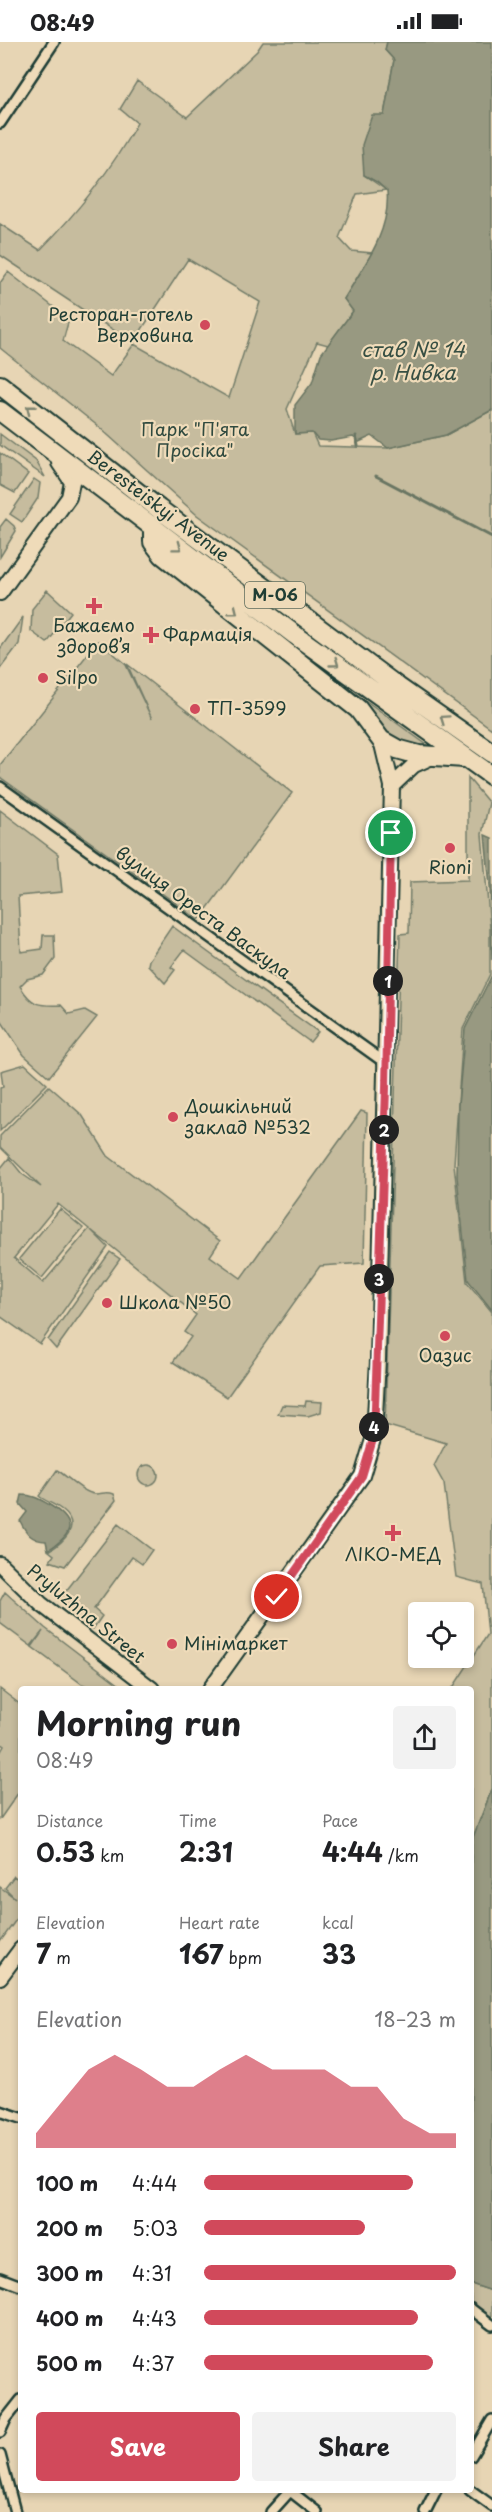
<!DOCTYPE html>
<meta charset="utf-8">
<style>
:root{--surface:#fff;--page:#f2f2f2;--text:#202124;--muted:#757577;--accent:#d1495b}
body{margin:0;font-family:"Playpen Sans",sans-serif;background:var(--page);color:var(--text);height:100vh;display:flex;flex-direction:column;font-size:22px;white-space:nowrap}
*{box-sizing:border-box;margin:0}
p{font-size:20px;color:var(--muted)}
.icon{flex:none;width:33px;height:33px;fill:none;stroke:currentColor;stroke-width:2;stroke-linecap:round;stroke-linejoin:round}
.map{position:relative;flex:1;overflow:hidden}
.panel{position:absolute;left:18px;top:1644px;width:456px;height:807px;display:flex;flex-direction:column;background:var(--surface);border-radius:6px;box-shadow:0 3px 9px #0003}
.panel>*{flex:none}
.tools{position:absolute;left:408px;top:1560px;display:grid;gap:12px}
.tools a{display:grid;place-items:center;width:66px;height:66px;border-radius:6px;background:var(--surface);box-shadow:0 3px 9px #0003;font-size:30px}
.pin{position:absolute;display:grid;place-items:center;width:51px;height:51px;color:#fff;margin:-26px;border:3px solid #fff;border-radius:50%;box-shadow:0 2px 6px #0007}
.km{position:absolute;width:30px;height:30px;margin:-15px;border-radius:50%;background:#222;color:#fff;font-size:16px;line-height:30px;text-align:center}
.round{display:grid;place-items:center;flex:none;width:63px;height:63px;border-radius:6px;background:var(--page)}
.overview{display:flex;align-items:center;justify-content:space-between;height:102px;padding:0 18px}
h1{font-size:33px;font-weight:700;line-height:45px}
.figures{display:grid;grid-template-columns:repeat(3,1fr);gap:9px;height:102px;padding:6px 18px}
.figures div{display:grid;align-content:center}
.figures b{font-size:26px;font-weight:700}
.figures small{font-size:16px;font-weight:400}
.figures p{font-size:16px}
.chart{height:168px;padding:12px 18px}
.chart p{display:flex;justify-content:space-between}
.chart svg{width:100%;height:108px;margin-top:6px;fill:var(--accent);opacity:.7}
.action{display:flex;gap:12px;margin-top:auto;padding:12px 18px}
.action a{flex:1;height:69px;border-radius:6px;background:var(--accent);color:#fff;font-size:24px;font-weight:700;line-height:69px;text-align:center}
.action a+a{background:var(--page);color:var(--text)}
ul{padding:0 18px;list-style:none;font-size:20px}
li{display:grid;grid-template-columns:96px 72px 1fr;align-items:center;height:45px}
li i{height:15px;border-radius:8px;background:var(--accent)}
.status{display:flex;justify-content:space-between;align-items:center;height:42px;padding:0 30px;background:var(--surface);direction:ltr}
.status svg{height:16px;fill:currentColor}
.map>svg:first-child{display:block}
.green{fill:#c6bc9e;stroke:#727c69;stroke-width:1.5;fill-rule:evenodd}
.water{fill:#989981;stroke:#687462;stroke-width:1.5}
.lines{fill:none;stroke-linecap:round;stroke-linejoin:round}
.stream{stroke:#687462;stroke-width:3}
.street-casing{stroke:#1f3d34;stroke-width:14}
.secondary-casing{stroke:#1f3d34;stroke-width:18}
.highway-casing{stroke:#1f3d34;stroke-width:22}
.street{stroke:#efdbb9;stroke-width:9}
.secondary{stroke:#efdbb9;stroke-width:14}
.highway{stroke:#efdbb9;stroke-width:18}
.oneway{stroke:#7d8470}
.route-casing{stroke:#fff;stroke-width:12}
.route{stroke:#d1495b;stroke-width:8}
.poi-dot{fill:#d1495b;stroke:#efdbb9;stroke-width:2}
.labels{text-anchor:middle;stroke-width:4.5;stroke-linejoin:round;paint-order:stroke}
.shield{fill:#efdbb9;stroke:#5d6c5c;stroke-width:1.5}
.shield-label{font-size:16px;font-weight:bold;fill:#1f3d34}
.poi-label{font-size:18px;fill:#1f3d34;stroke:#efdbb9;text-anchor:start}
.park-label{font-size:18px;fill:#304a3f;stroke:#efdbb9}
.street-label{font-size:18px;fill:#1f3d34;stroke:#efdbb9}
.water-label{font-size:20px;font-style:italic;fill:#374f43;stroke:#efdbb9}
</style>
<div class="status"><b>08:49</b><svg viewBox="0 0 49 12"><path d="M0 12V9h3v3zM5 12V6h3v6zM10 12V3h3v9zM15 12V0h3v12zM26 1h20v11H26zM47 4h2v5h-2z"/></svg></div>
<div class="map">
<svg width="492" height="2470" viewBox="0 0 492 2470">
<rect width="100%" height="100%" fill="#e7d5b4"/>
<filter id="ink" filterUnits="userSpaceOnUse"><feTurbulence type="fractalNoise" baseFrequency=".0167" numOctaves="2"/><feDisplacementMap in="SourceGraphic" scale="12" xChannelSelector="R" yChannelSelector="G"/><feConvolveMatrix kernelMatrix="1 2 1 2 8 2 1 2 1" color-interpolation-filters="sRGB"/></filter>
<g filter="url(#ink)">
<path class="green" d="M263,0H387L385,8L394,18L384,73L364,133L386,148L357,152L339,196L351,209L372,211L344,257L353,269L328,303L317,300L287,367L295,392L312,391L318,404L388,406L446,393L492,368V687L197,473L99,385L0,306V241L8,230L69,277L63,299L111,334L134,302L229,356L260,260L188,217L133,301L0,213V182L40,208C78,170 111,128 137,81L120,67L137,39L187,75L257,9Z
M0,392L36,419L45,435L0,403Z
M0,411L28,432L15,451L0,443Z
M34,437L40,441L38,456L22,480L10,472Z
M6,477L14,484L16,489L0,515V485Z
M47,548L71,570L47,601L31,589L32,567Z
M23,575L19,602L0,627V607Z
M98,599L125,621L152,677L127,622L292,751L199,878L0,735V723Z
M322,627L427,703L421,705L393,698Z
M468,736L489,761L482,792L490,886V932L463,987L454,1122L467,1240L492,1270V1747L472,1798L471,1825V1647H452L488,1592L483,1542L456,1535L444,1442L434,1424L446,1401L385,1383L400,892L409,891L410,840L468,838Z
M0,768L58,812L62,850L18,854L21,910L42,907L43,893H54L55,917L43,933L27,937L20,944C32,964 39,964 61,963L69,972L85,968L97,975L49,1035L24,1013L0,977Z
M172,884L318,990L310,1000L184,908L171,925L175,928L165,941L148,923L149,918Z
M25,1022L47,1042L0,1089V1046L3,1045L1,1029Z
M49,1044L82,1073L108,1114L220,1199L210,1214L241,1236L361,1069L367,1071L364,1221L320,1224L227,1355L173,1320L191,1295L184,1290L196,1273L91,1188L108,1205L40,1302L0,1274V1127L9,1116L22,1132L41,1145L0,1105V1094ZM58,1162L89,1187L43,1241L14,1216Z
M60,1167L83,1186L42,1236L19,1217Z
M110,1210L120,1217L56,1307L48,1298Z
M306,1359L322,1360L321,1370L308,1374L278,1372L282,1363L305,1364Z
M138 1433a10 10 0 1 1 20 0a10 10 0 1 1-20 0Z
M57,1428C67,1434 83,1451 95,1452C103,1452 106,1449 114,1452L116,1458L65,1524L50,1519L54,1513L49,1509C63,1500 82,1484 63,1469C56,1462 46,1460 39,1454Z
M118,1482L152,1508L142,1522L132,1515L94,1567L102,1574L93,1587L59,1558Z
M5,1550L45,1586L121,1644L119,1647H94L82,1642L32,1605L43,1589L31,1604L0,1581V1559Z
M0,1647L21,1663V1747L0,1777V1711L4,1704L0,1701Z
M14,1834L21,1840V1871L0,1900V1845L15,1856L5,1846Z
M471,2242L492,2249V2278L471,2262Z"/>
<path class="water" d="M387,0H492V368L446,393L388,406L372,394L359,400L353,395L331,399L318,398L312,391L295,392V363L312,341L321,312L353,269L344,257C364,224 391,189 387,149L377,140L364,133L362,103L372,73H384L394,18L385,8Z
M485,793L492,796V918L490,844Z
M492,933V1268L468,1238L457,1135L458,1063L465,987Z
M22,1453C33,1453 39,1457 48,1462C77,1479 75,1491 48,1508L46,1499C32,1499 26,1491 20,1479L27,1470L20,1462Z
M492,1747V2249L471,2242V1825L472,1798Z"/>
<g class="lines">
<path class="stream" d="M356,394L358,404
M376,434L492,495"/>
<g class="street-casing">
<path id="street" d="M0,81L54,0
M0,745L387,1022
M0,2069L21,2076
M0,2236L21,2244
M471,2267L492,2283
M0,2390L6,2377L21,2358
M0,2413L15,2470
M471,2414L492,2378
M289,2448L317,2470
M470,2448L492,2464
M271,2470L290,2449
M425,2470L436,2448"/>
</g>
<g class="secondary-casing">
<path id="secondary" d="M0,551L69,455L72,440L59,421
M392,744L414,723L434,714
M0,1522L41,1562L152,1647
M210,1647L362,1434L374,1394L378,1318L392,744L381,698
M0,1935L21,1907"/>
</g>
<g class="highway-casing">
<path id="highway" d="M0,343L159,467L398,645L492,711
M0,369L295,593L492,734
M153,485V500L163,513L358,667L381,698L397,707L419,713L465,716"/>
</g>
<use href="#street" class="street"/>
<use href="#secondary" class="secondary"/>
<use href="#highway" class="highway"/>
</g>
<defs><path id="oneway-chevron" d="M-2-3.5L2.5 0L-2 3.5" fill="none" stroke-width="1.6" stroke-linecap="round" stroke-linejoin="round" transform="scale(1.5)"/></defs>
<g class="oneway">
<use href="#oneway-chevron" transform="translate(30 367) rotate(-142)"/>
<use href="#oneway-chevron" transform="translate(178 505) rotate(37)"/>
<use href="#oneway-chevron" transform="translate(234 569) rotate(38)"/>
<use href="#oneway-chevron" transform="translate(335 621) rotate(36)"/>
<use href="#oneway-chevron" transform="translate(444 677) rotate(-145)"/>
</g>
</g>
<g class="lines" filter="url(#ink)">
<g class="route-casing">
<path id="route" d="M277,1555L362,1434L374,1394L386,1046L391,791"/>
</g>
<use href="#route" class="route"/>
</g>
<g class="poi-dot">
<circle cx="205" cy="283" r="6"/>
<path d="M91 555h6v6h6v6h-6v6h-6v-6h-6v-6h6z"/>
<path d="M148 584h6v6h6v6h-6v6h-6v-6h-6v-6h6z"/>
<circle cx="43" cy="636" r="6"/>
<circle cx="195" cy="667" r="6"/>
<circle cx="450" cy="806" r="6"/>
<circle cx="173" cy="1075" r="6"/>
<circle cx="107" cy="1261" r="6"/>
<circle cx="445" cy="1294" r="6"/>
<path d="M390 1482h6v6h6v6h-6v6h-6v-6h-6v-6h6z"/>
<circle cx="172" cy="1602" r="6"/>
</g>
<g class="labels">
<rect class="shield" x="245" y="540" width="60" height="26" rx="4.5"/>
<g class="shield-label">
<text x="275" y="559">М-06</text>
</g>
<g class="poi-label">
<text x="193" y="279" text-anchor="end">Ресторан-готель<tspan x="193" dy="21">Верховина</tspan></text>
<text x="94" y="590" text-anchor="middle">Бажаємо<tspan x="94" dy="21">здоровʼя</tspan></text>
<text x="163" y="599">Фармація</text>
<text x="55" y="642">Silpo</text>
<text x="207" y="673">ТП-3599</text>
<text x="450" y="832" text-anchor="middle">Rioni</text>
<text x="185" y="1071">Дошкільний<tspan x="185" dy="21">заклад №532</tspan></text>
<text x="119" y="1267">Школа №50</text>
<text x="445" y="1320" text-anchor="middle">Оазис</text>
<text x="393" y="1519" text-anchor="middle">ЛІКО-МЕД</text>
<text x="184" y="1608">Мінімаркет</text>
</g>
<g class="park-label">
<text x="195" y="394">Парк "П'ята<tspan x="195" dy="21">Просіка"</tspan></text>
</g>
<g class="street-label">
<text transform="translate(158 464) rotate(37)" y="6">Beresteiskyi Avenue</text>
<text transform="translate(203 871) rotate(36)" y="6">вулиця Ореста Васкула</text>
<text transform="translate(86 1572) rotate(39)" y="6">Pryluzhna Street</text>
</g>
<g class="water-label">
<text x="413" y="315">став № 14<tspan x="413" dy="23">р. Нивка</tspan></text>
</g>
</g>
</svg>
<div class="tools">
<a><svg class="icon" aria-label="locate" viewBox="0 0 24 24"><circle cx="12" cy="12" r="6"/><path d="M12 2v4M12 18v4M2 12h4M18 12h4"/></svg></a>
</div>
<div class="pin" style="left:391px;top:791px;background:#1e9e55"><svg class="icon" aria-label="arrive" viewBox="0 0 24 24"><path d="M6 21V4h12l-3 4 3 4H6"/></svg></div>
<div class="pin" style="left:277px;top:1555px;background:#d93025"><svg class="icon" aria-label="check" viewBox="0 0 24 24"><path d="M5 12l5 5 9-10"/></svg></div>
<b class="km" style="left:388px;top:939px">1</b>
<b class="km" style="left:384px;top:1088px">2</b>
<b class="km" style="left:379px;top:1237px">3</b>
<b class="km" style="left:374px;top:1385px">4</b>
<section class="panel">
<div class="overview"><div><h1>Morning run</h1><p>08:49</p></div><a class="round"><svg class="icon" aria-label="share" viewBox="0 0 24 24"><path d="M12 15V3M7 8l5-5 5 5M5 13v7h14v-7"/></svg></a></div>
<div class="figures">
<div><p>Distance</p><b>0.53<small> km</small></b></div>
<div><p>Time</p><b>2:31</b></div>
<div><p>Pace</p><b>4:44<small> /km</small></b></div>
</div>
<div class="figures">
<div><p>Elevation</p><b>7<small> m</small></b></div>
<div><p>Heart rate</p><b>167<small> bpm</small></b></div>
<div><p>kcal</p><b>33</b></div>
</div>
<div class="chart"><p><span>Elevation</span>18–23 m</p>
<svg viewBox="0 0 160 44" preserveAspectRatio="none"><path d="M0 44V38L10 25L20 12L30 6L40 12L50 19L60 19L70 12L80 6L90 12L100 12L110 12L120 19L130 19L140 32L150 38L160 38V44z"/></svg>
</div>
<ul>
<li><b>100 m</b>4:44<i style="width:83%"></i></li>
<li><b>200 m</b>5:03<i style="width:64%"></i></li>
<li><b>300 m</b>4:31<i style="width:100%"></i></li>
<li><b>400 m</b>4:43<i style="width:85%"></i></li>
<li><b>500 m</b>4:37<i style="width:91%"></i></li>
</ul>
<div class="action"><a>Save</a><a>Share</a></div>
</section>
</div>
